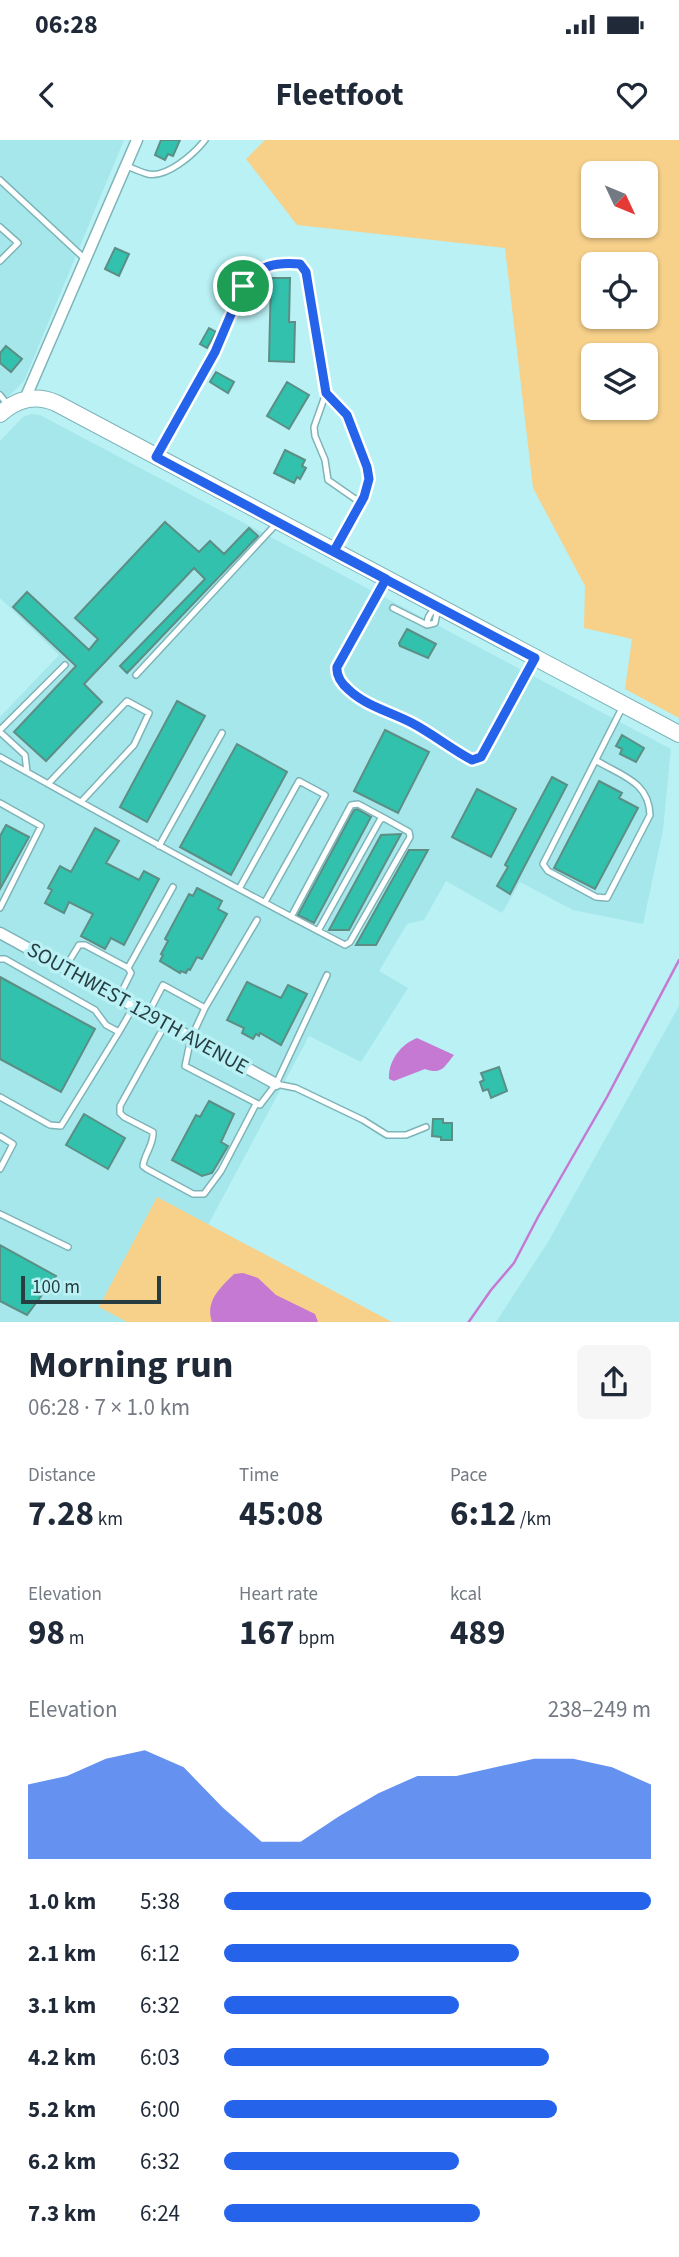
<!DOCTYPE html>
<meta charset="utf-8">
<style>
:root{--surface:#fff;--page:#f6f6f7;--text:#1f2937;--muted:#747a83;--accent:#2563eb}
body{margin:0;font-family:"Source Sans 3",sans-serif;background:var(--page);color:var(--text);height:100vh;display:flex;flex-direction:column;font-size:26px;white-space:nowrap}
*{box-sizing:border-box;margin:0}
p{font-size:23px;color:var(--muted)}
.icon{flex:none;width:38px;height:38px;fill:none;stroke:currentColor;stroke-width:2;stroke-linecap:round;stroke-linejoin:round}
.map{position:relative;height:1182px;overflow:hidden}
.sheet{display:flex;flex-direction:column;background:var(--surface);flex:1}
.sheet>*{flex:none}
.needle{width:46px;rotate:134deg}
.fabs{position:absolute;left:581px;top:21px;display:grid;gap:14px}
.fabs a{display:grid;place-items:center;width:77px;height:77px;border-radius:10px;background:var(--surface);box-shadow:0 2px 5px #0004;font-size:35px}
.scale{position:absolute;left:21px;bottom:18px;width:140px;box-sizing:border-box;padding-left:7px;border:4px solid #273d3f;border-top:0;font-size:19px;line-height:24px;white-space:nowrap;color:#273d3f;-webkit-text-stroke:5px #b9f1f5;paint-order:stroke}
.pin{position:absolute;display:grid;place-items:center;width:60px;height:60px;color:#fff;margin:-30px;border:4px solid #fff;border-radius:50%;box-shadow:0 2px 7px #0007}
.round{display:grid;place-items:center;flex:none;width:74px;height:74px;border-radius:10px;background:var(--page)}
.head{display:flex;align-items:center;justify-content:space-between;height:119px;padding:0 28px}
h1{font-size:38px;font-weight:700;line-height:52px}
.figures{display:grid;grid-template-columns:repeat(3,1fr);gap:10px;height:119px;padding:7px 28px}
.figures div{display:grid;align-content:center}
.figures b{font-size:35px;font-weight:700}
.figures small{font-size:19px;font-weight:400}
.figures p{font-size:19px}
.chart{height:196px;padding:14px 28px}
.chart p{display:flex;justify-content:space-between}
.chart svg{width:100%;height:126px;margin-top:7px;fill:var(--accent);opacity:.7}
ul{padding:0 28px;list-style:none;font-size:23px}
li{display:grid;grid-template-columns:112px 84px 1fr;align-items:center;height:52px}
li i{height:18px;border-radius:9px;background:var(--accent)}
.status{display:flex;justify-content:space-between;align-items:center;height:49px;padding:0 35px;background:var(--surface);direction:ltr}
.status svg{height:19px;fill:currentColor}
header{display:flex;justify-content:space-between;align-items:center;height:91px;padding:0 28px;background:var(--surface);font-size:32px;font-weight:700}
.map>svg:first-child{display:block}
.built{fill:#a5e7eb}
.green{fill:#f7d08a;fill-rule:evenodd}
.water{fill:#c579d3}
.lines{fill:none;stroke-linecap:round;stroke-linejoin:round}
.stream{stroke:#c579d3;stroke-width:2.5}
.building{fill:#32c1ad;stroke:#5c8e85;stroke-width:2}
.lane-casing{stroke:#7eb4b8;stroke-width:8}
.street-casing{stroke:#7eb4b8;stroke-width:13}
.secondary-casing{stroke:#7eb4b8;stroke-width:18}
.lane{stroke:#fff;stroke-width:5}
.street{stroke:#fff;stroke-width:10}
.secondary{stroke:#fff;stroke-width:16}
.route-casing{stroke:#fff;stroke-width:14}
.route{stroke:#2563eb;stroke-width:9}
.labels{text-anchor:middle;stroke-width:7;stroke-linejoin:round;paint-order:stroke}
.street-label{font-size:21px;fill:#273d3f;stroke:#b9f1f5}
</style>
<div class="status"><b>06:28</b><svg viewBox="0 0 49 12"><path d="M0 12V9h3v3zM5 12V6h3v6zM10 12V3h3v9zM15 12V0h3v12zM26 1h20v11H26zM47 4h2v5h-2z"/></svg></div>
<header><svg class="icon" aria-label="back" viewBox="0 0 24 24"><path d="M15 5l-7 7 7 7"/></svg>Fleetfoot<svg class="icon" aria-label="heart" viewBox="0 0 24 24"><path d="M12 20l-8-8c-3-5 5-10 8-4 3-6 11-1 8 4z"/></svg></header>
<div class="map">
<svg width="679" height="1183" viewBox="0 0 679 1183">
<rect width="100%" height="100%" fill="#b9f1f5"/>
<path class="built" d="M0,0H124L24,241L0,265Z
M31,274L40,275L671,609L663,690L643,784L573,770L520,742L502,773L446,741L424,780L407,784L379,831L408,848L361,922L309,896L208,1085L157,1058L99,1167L127,1182H0V577L59,515L0,458V301L23,277Z
M679,866V1182H496L548,1102Z"/>
<path class="green" d="M265,0H679V578L625,549L632,499L584,488L585,446L533,348L505,108L297,85L246,19ZM593,33H646V86H593ZM593,124H646V177H593ZM593,215H646V268H593Z
M157,1057L392,1182H127L99,1167Z"/>
<path class="water" d="M417,898L454,915C444,927 442,935 425,929L394,941L389,939C388,921 401,904 417,898Z
M243,1133L258,1138L276,1155L315,1174L318,1182H212C205,1161 220,1148 234,1134Z"/>
<g class="lines">
<path class="stream" d="M468,1183L491,1150L514,1123L538,1077L607,957L679,820"/>
</g>
<path class="building" d="M161,0H180L173,16L168,14L165,20L155,15Z
M115,108L129,114L119,136L105,129Z
M271,138H290L289,182H295L294,222L269,221Z
M209,188L216,192L207,208L200,204Z
M6,206L22,219L11,232L0,223V213Z
M216,232L234,242L228,253L210,242Z
M287,242L309,255L289,289L267,276Z
M285,310L305,320L302,326L306,328L300,339L297,337L294,343L274,333Z
M165,382L199,412L210,401L224,414L249,388L258,396L127,533L120,526L205,439L194,428L103,524L84,544L102,562L46,621L14,592L76,526L13,467L27,452L89,510L98,499L75,478Z
M407,489L436,504L428,518L400,506L399,503Z
M177,561L205,576L147,682L120,667Z
M385,590L429,612L398,673L354,651Z
M622,595L644,608L636,622L620,614L622,609L616,606Z
M237,604L287,632L231,735L180,707Z
M552,637L567,645L510,754L497,746L508,727L505,725Z
M599,641L622,653L619,658L638,668L595,749L554,728Z
M477,649L516,669L491,717L452,697Z
M357,669L371,677L314,783L298,775L354,670Z
M6,685L29,697L0,749V696Z
M95,688L119,701L106,723L139,740L144,731L159,739L124,805L111,798L105,809L81,796L93,774L69,762L64,773L45,763L52,750L48,748L60,726L71,732Z
M401,694L349,790H329L381,695Z
M409,710H428L376,805H356Z
M197,748L222,761L218,769L227,774L202,819L197,817L190,830L188,829L186,833L181,831L180,833L160,821L163,815L161,814L168,801L165,799L189,754L193,756Z
M0,837L95,889L61,952L0,919Z
M247,842L281,858L288,845L307,854L281,905L260,893L259,896L256,894L253,899L242,893L244,888L227,880Z
M499,927L507,951L491,958L488,949L483,951L480,942L484,940L481,933Z
M209,961L234,974L221,1002L228,1006L212,1033L202,1036L172,1020L196,975L200,977Z
M84,974L125,998L108,1029L66,1005Z
M433,979H443V983H452V1000H441V997L432,996Z
M0,1105L56,1136L27,1175L0,1161Z"/>
<g class="lines">
<g class="lane-casing">
<path id="lane" d="M126,26C133,28 140,32 148,34C167,38 194,14 205,0
M0,40L85,119
M0,87L18,103L0,121
M326,253L314,287L315,296L325,320L328,340L361,363
M0,255L7,264
M157,315L215,212L243,146L263,126L282,122L300,124L306,132L326,253L347,276L367,327L369,339L364,357L336,408
M384,442L337,527L336,533C352,564 393,572 421,588C439,598 455,611 472,620L481,617L535,518
M438,467L435,483L427,485C427,476 431,472 438,467Z
M393,468L427,485
M136,535L278,382
M0,590L65,525
M0,592L25,615L27,632
M0,617C114,681 229,745 345,805L350,802L410,697L409,692L384,678L380,680L318,791
M597,621C622,636 649,642 650,675L607,758L596,757L548,731L543,724L622,568
M48,644L127,561L149,573L134,605L81,662
M0,663L41,686L0,768
M159,706L222,593
M239,749L299,641L325,655L265,762
M291,777L351,665L358,664L384,678
M0,819H5L95,870L106,885L119,892L134,866
M65,828L79,805H85L128,828L131,833L119,857
M128,828L173,747
M205,868L257,780
M148,874L163,845L205,868L191,898L185,926L260,965L276,944L327,835
M166,883L120,966V973L124,977L153,992C154,1005 144,1014 143,1026L147,1029L193,1054H204L221,1031L256,964
M276,944L296,948L363,980L387,995H406L426,987
M0,957L50,985L61,986L119,892
M0,996L13,1004L0,1029
M0,1074L68,1107"/>
</g>
<g class="street-casing">
<path id="street" d="M25,259L137,0
M0,793L276,944"/>
</g>
<g class="secondary-casing">
<path id="secondary" d="M0,274C17,259 35,254 56,263L679,594"/>
</g>
<use href="#lane" class="lane"/>
<use href="#street" class="street"/>
<use href="#secondary" class="secondary"/>
</g>
<g class="lines">
<g class="route-casing">
<path id="route" d="M243,146C259,125 275,122 300,124L306,132L326,253L347,275L367,327L369,339L364,357L334,411L386,439L337,527C336,537 342,544 349,550C366,566 391,572 412,583C433,594 451,609 472,620L481,617L535,518C408,451 282,385 156,317L215,212L243,146"/>
</g>
<use href="#route" class="route"/>
</g>
<g class="labels">
<g class="street-label">
<text transform="translate(138 868) rotate(29)" y="7">SOUTHWEST 129TH AVENUE</text>
</g>
</g>
</svg>
<div class="fabs">
<a><svg class="needle" viewBox="-14 -14 28 28"><path d="M0-13l5 13h-10z" fill="#e53935"/><path d="M0 13l5-13h-10z" fill="#747a83"/></svg></a>
<a><svg class="icon" aria-label="locate" viewBox="0 0 24 24"><circle cx="12" cy="12" r="6"/><path d="M12 2v4M12 18v4M2 12h4M18 12h4"/></svg></a>
<a><svg class="icon" aria-label="layers" viewBox="0 0 24 24"><path d="M12 4l9 5-9 5-9-5zM3 14l9 5 9-5"/></svg></a>
</div>
<div class="scale">100 m</div>
<div class="pin" style="left:243px;top:146px;background:#1e9e55"><svg class="icon" aria-label="arrive" viewBox="0 0 24 24"><path d="M6 21V4h12l-3 4 3 4H6"/></svg></div>
</div>
<section class="sheet">
<div class="head"><div><h1>Morning run</h1><p>06:28 · 7 × 1.0 km</p></div><a class="round"><svg class="icon" aria-label="share" viewBox="0 0 24 24"><path d="M12 15V3M7 8l5-5 5 5M5 13v7h14v-7"/></svg></a></div>
<div class="figures">
<div><p>Distance</p><b>7.28<small> km</small></b></div>
<div><p>Time</p><b>45:08</b></div>
<div><p>Pace</p><b>6:12<small> /km</small></b></div>
</div>
<div class="figures">
<div><p>Elevation</p><b>98<small> m</small></b></div>
<div><p>Heart rate</p><b>167<small> bpm</small></b></div>
<div><p>kcal</p><b>489</b></div>
</div>
<div class="chart"><p><span>Elevation</span>238–249 m</p>
<svg viewBox="0 0 160 44" preserveAspectRatio="none"><path d="M0 44V18L10 15L20 9L30 6L40 12L50 26L60 38L70 38L80 29L90 21L100 15L110 15L120 12L130 9L140 9L150 12L160 18V44z"/></svg>
</div>
<ul>
<li><b>1.0 km</b>5:38<i style="width:100%"></i></li>
<li><b>2.1 km</b>6:12<i style="width:69%"></i></li>
<li><b>3.1 km</b>6:32<i style="width:55%"></i></li>
<li><b>4.2 km</b>6:03<i style="width:76%"></i></li>
<li><b>5.2 km</b>6:00<i style="width:78%"></i></li>
<li><b>6.2 km</b>6:32<i style="width:55%"></i></li>
<li><b>7.3 km</b>6:24<i style="width:60%"></i></li>
</ul>
</section>
